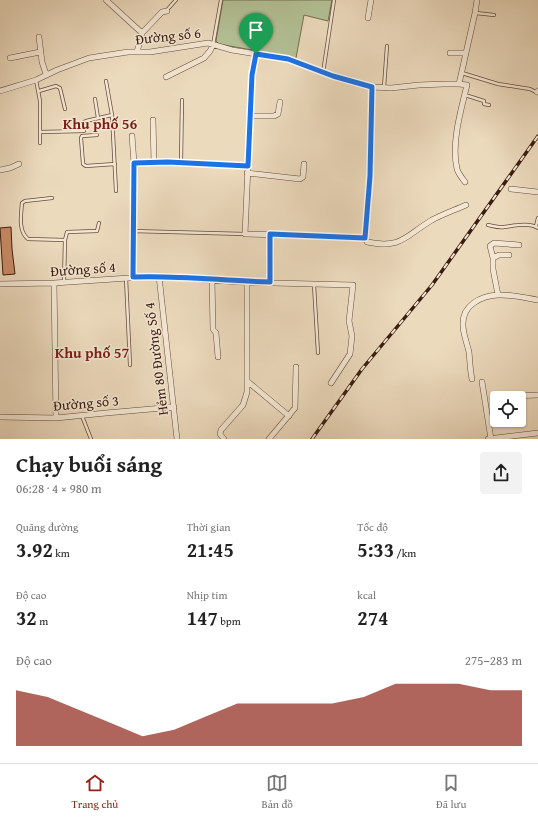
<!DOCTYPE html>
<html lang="vi">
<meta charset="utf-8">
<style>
:root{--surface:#fff;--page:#f2f2f2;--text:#222;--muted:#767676;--line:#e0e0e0;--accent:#8f2418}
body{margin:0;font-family:"Gentium Book Plus",serif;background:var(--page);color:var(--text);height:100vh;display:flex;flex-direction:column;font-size:15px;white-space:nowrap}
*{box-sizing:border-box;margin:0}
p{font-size:13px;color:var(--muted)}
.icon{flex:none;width:22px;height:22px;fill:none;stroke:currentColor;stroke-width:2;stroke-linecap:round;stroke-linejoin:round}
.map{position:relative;height:439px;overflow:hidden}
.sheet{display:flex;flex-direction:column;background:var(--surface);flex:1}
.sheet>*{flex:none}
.controls{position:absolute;left:490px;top:391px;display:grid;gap:8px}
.controls a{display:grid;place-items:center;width:36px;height:36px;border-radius:4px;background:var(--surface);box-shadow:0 1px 3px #0004;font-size:20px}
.pin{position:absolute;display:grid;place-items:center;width:34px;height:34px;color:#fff;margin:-41px -17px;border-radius:50% 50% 50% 0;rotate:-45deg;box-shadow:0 0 4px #0007}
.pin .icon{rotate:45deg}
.round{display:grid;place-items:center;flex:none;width:42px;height:42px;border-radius:4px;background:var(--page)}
.overview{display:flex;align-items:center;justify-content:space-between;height:68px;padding:0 16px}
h1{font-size:22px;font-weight:800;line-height:30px}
.stats{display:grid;grid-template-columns:repeat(3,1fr);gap:6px;height:68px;padding:4px 16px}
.stats div{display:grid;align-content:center}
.stats b{font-size:20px;font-weight:800}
.stats small{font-size:11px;font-weight:400}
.stats p{font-size:11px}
.chart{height:112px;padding:8px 16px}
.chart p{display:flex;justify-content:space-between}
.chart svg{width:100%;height:72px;margin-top:4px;fill:var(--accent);opacity:.7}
.tabs{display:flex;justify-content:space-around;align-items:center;height:56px;border-top:1px solid var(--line);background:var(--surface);font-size:11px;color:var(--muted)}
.tabs a{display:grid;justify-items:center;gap:2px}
.tabs .on{color:var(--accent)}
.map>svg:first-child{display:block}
.green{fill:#b3c195;stroke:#776e52}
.building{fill:#cb8b66;stroke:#3b1c10}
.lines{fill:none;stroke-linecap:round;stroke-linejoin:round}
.lane-casing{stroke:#674c3b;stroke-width:4}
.street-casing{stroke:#674c3b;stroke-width:6}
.lane{stroke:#f3e7d4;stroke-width:2.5}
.street{stroke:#f3e7d4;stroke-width:5}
.rail-casing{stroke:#3b1c10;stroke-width:3.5}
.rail{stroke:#f3e7d4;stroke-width:2;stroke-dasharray:6;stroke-linecap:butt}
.route-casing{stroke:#fff;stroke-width:8}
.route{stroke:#1a73e8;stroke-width:5}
.labels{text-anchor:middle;stroke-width:3;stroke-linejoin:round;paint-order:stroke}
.street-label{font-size:14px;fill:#3b1c10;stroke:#f3e7d4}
.neighbourhood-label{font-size:15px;font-weight:bold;fill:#7a1f14;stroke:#f3e7d4}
</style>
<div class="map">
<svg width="538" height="439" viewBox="0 0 538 439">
<rect width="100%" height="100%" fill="#ecdabd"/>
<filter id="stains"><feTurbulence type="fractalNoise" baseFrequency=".005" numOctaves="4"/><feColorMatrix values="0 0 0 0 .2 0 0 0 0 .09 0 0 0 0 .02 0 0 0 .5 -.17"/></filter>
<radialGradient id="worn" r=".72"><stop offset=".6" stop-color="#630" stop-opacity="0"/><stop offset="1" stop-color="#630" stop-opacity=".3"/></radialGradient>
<path class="green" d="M223,0H332L328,21L304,15L296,58L219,44L216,41Z"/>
<path class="building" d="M11,227L12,249L15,274L3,275L0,228Z"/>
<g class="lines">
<g class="lane-casing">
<path id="lane" d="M167,10L176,0
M476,13L494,15
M213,45L221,0
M323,73L334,0
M462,73L498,84L530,89L536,92
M36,80L40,101V143
M384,87L387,46
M39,91L56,86L60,88L65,109
M465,95L484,101V104L489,105
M95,99L98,118
M112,115L116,191
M41,132L84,131V122L86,121L112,115L106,81
M97,135L82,136L81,138L83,164L86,166L115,164
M181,162L182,100
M52,198L25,201L22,203C21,215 18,231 28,239L65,240
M488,225C493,226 499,228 504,227C513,226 529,222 538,228
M536,226L538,218
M132,231L245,234
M133,277L132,231L134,164
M126,278L130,365
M64,282L65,240L67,232L97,231L99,223
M314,285L318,353
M82,416L91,439"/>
</g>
<g class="street-casing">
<path id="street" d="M106,0L142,33L137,52
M368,18L371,0
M142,33L162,12L167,11
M39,37L42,62L46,74
M450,53H466
M256,54L252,75L245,234L356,237L365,238L367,242C402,249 405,236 432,220C443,214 455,210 466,205
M10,58L40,52
M166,77L204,58L210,51L213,45
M459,84L475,13L477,0
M0,91L36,80L57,70L89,58L128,52H150L208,43L232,50L288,59L333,76L372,87L391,88L419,85L444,84H459L467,85C461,110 451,143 457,169C458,173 462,178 465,182
M537,92L538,91
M250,116H274L278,114L280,102
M153,120L154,162
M132,136L134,163L168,162L247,166
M0,170L10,168L19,164
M247,173L300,179L303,177L304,164
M511,189L538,192
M365,238L370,176L372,87
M493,258L490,246L494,243L519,245
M159,276L177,439
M212,280L213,329L216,333L218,357
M270,282V234
M54,283L56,418
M0,284L54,283L159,276L239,282L353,285L349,321L352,336L350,354L331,383
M498,295L493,269V258L499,255H509
M472,379C470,370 470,361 469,352C467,343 463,334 463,325C462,305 481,296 498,295C511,294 525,298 538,300
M247,381L289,416
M482,382L491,439
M513,396L538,395
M0,417L56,418L106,413L174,407
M224,439L220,434L221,430L243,405L247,392V282
M269,439L295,408L296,367
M488,439L538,433"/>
</g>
<use href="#lane" class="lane"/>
<use href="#street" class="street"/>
<g class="rail-casing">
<path id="rail" d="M312,439L362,369L432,285L538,136"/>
</g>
<use href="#rail" class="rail"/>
</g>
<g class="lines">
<g class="route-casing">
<path id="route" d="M256,54L288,59L333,76L372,87L370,176L365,238L270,234V282C224,281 179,275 133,277L134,163L168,162L248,166L252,75Z"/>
</g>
<use href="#route" class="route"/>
</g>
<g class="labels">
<g class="street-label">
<text transform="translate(168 36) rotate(-6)" y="5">Đường số 6</text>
<text transform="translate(83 269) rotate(-4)" y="5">Đường số 4</text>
<text transform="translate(156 359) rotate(-97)" y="5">Hẻm 80 Đường Số 4</text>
<text transform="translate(86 403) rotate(-5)" y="5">Đường số 3</text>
</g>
<g class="neighbourhood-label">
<text x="100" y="129">Khu phố 56</text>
<text x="92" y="358">Khu phố 57</text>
</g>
</g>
<rect width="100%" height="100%" filter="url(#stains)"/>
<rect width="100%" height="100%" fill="url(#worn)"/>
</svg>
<div class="controls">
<a><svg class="icon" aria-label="locate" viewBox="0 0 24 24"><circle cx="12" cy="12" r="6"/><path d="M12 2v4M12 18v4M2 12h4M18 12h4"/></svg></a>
</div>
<div class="pin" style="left:256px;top:54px;background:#1e9e55"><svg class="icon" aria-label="arrive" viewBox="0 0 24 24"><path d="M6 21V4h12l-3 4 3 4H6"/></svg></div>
</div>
<section class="sheet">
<div class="overview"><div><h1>Chạy buổi sáng</h1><p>06:28 · 4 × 980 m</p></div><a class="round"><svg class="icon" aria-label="share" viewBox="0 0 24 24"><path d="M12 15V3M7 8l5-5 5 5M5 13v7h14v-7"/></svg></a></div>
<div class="stats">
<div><p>Quãng đường</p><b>3.92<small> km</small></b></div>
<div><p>Thời gian</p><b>21:45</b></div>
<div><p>Tốc độ</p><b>5:33<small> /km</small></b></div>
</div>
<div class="stats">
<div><p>Độ cao</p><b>32<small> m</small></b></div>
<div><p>Nhịp tim</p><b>147<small> bpm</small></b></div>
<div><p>kcal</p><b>274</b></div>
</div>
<div class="chart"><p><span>Độ cao</span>275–283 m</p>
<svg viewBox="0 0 160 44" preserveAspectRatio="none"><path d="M0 44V10L10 14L20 22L30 30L40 38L50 34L60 26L70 18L80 18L90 18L100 18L110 14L120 6L130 6L140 6L150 10L160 10V44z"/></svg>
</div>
</section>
<nav class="tabs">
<a class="on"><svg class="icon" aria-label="home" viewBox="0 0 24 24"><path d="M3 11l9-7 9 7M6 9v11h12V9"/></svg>Trang chủ</a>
<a><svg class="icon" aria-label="map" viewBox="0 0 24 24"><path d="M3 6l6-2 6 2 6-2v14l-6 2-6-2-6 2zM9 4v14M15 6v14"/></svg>Bản đồ</a>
<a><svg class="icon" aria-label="saved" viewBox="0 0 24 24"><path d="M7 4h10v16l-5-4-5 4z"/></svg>Đã lưu</a>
</nav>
